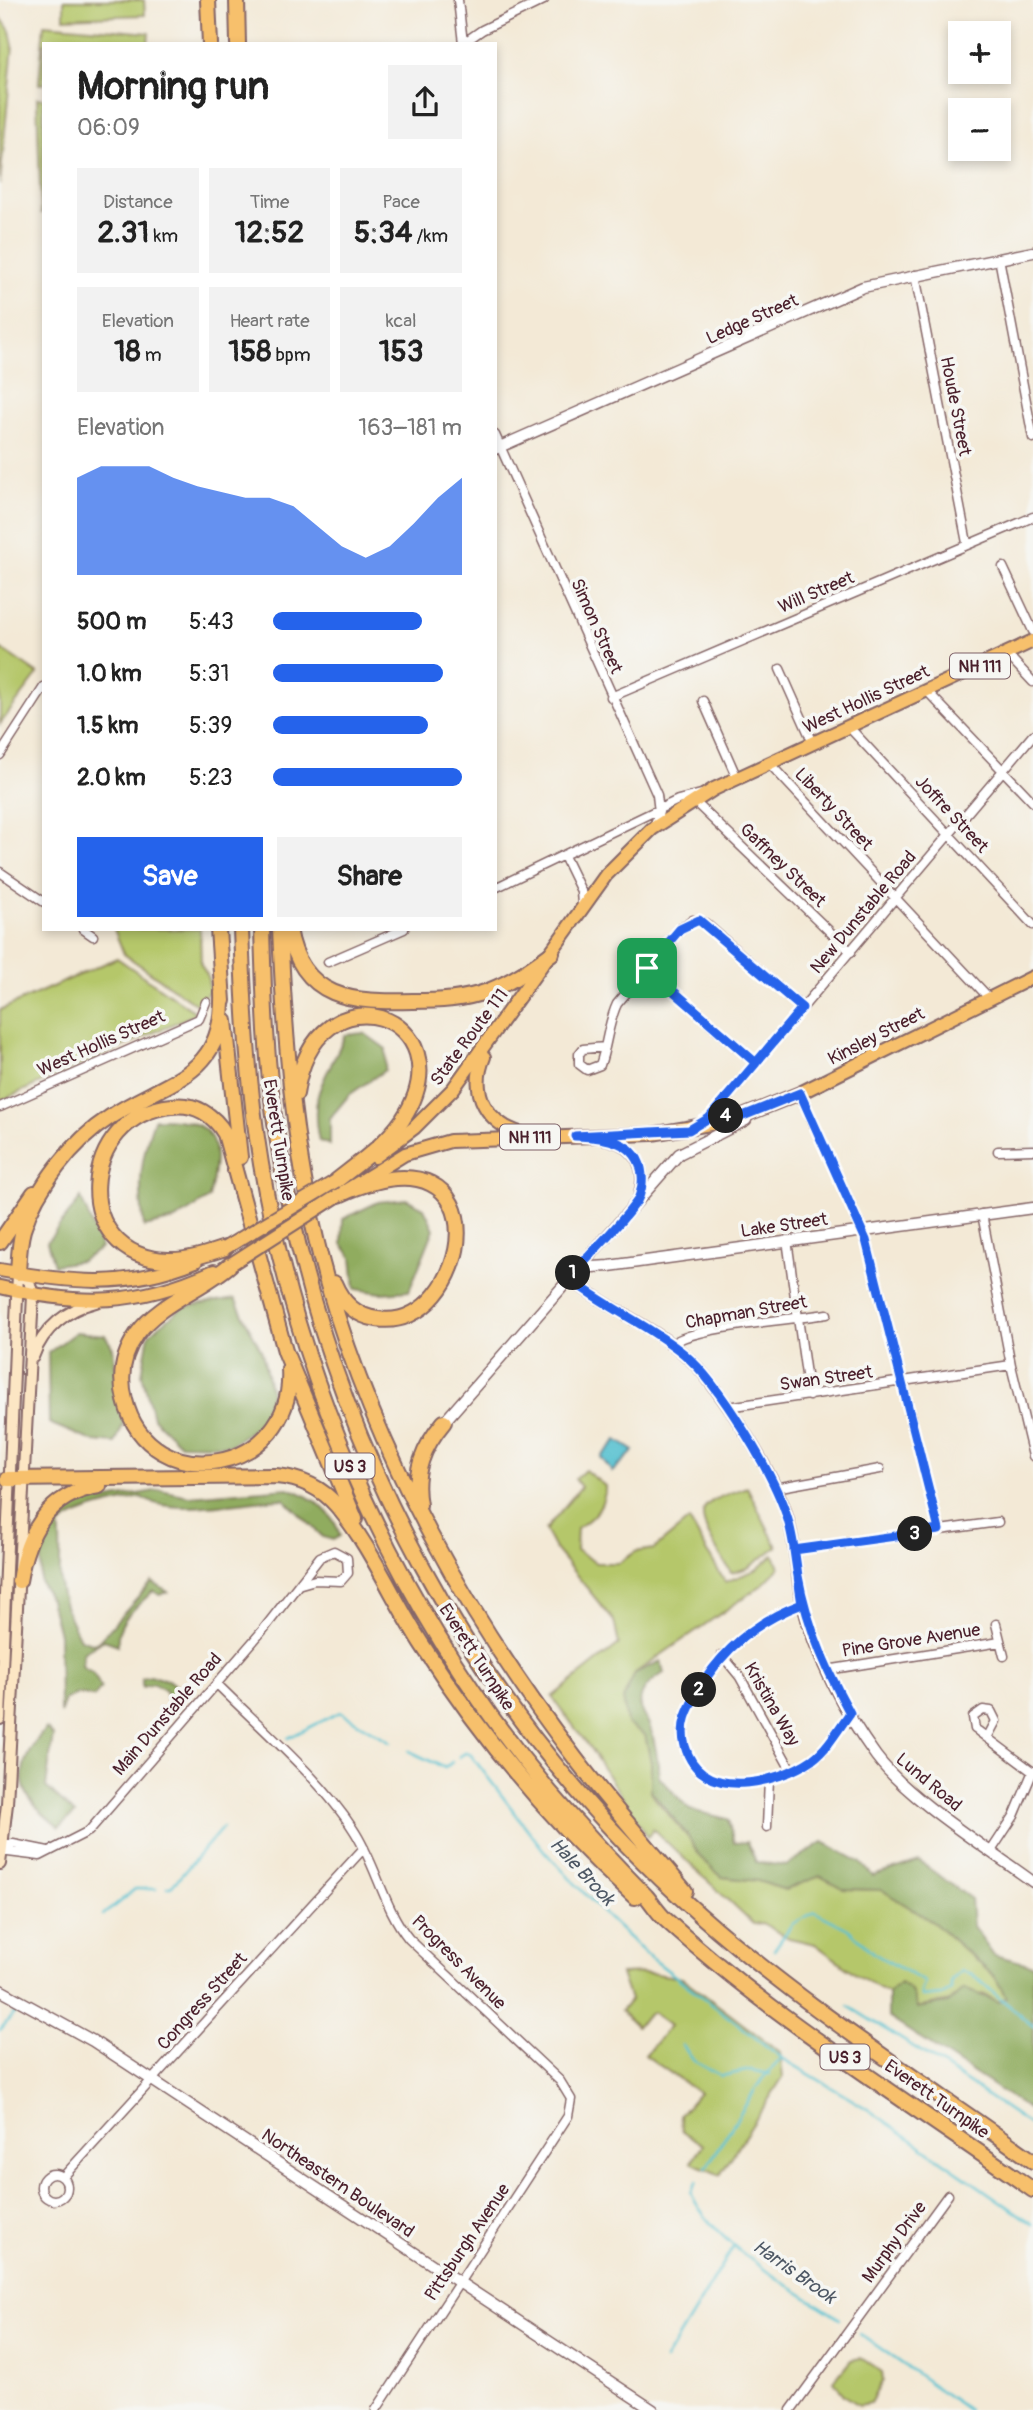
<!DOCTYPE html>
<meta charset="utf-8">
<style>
:root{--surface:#fff;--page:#f2f2f2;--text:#222;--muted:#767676;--accent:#2563eb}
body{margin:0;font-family:Pangolin,sans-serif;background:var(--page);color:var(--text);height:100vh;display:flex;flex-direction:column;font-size:26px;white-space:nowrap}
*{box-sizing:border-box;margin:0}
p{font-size:23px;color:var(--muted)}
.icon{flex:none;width:38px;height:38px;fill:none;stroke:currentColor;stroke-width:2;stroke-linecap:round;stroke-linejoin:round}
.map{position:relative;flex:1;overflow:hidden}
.side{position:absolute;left:42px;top:42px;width:455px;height:889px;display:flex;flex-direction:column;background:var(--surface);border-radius:0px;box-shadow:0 4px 10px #0003}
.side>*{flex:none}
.fabs{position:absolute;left:948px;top:21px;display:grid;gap:14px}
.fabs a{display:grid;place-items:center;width:63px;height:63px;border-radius:0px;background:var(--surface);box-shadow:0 4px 10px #0003;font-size:35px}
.pin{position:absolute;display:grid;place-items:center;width:60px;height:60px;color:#fff;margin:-30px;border-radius:14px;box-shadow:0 4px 10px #0006}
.km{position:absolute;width:35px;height:35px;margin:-18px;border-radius:50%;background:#222;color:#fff;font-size:19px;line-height:35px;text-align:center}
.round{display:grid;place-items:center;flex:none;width:74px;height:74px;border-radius:0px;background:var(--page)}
.summary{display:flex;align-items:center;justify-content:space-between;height:119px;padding:0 35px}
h1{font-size:38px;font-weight:800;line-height:52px}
.stats{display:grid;grid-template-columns:repeat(3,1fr);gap:10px;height:119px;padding:7px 35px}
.stats div{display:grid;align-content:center;border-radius:0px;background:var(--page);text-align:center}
.stats b{font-size:30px;font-weight:800}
.stats small{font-size:19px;font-weight:400}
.stats p{font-size:19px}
.chart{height:196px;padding:14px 35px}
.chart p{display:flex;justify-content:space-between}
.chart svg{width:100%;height:126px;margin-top:7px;fill:var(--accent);opacity:.7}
.button{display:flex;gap:14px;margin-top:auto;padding:14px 35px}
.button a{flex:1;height:80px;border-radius:0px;background:var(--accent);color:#fff;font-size:28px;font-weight:800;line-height:80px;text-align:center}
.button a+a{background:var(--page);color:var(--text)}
ul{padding:0 35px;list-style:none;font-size:23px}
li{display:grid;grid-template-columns:112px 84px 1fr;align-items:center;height:52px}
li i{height:18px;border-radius:9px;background:var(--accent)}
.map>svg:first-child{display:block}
.green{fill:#b5c76b;stroke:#80734b;stroke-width:2}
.forest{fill:#90ac5f;stroke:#6d6645;stroke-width:2}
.water{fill:#56c1d0;stroke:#50707e;stroke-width:2}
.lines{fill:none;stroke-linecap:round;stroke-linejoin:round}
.stream{stroke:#56c1d0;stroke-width:2.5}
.minor-casing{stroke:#856667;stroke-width:11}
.tertiary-casing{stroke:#856667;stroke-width:13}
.secondary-casing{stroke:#856667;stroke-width:14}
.primary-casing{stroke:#856667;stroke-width:16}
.motorway-casing{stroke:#856667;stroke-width:18}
.minor{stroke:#fff;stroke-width:8}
.tertiary{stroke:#fff;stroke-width:10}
.secondary{stroke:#fce6c4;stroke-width:10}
.primary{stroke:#f7c06c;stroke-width:12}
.motorway{stroke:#f7c06c;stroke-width:14}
.primary-bridge-casing{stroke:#856667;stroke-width:16;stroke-linecap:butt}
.primary-bridge{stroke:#f7c06c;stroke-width:12}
.route-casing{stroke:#fff;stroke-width:14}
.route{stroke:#2563eb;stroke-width:9}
.labels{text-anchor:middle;stroke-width:7;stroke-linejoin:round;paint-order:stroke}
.shield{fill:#f6f6f2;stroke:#7e6067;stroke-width:2}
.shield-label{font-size:16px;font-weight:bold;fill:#4a1f2b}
.street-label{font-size:18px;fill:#4a1f2b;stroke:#f6f6f2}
.water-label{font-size:19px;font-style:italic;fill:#4e5865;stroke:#f6f6f2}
</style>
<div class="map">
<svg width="1033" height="2410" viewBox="0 0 1033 2410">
<rect width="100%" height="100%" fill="#f6f6f2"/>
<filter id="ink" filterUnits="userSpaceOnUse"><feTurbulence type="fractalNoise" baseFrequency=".0143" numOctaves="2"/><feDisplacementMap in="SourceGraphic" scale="14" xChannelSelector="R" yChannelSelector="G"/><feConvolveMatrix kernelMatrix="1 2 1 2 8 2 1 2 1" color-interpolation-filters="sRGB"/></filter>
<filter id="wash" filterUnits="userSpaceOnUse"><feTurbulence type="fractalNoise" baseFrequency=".00686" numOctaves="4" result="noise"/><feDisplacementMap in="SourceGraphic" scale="28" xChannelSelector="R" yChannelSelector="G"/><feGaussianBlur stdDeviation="1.57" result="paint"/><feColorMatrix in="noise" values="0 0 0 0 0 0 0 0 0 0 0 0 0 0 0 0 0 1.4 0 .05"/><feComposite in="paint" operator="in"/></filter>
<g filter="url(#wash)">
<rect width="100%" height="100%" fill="#f3e9d6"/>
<path class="green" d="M64,0H144L145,15L64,18Z
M0,16L10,31L13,45L0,184V86L3,47Z
M44,24L149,33L148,44H44V84H39Z
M37,98L44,99V213H41Z
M0,648L38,674L0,724Z
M114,929H200L201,965L208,976L209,991L197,1005L124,954Z
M117,958L195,1012L193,1015L0,1101V1010Z
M585,1470L605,1486C606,1505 592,1519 577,1528L576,1550L596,1563H619L635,1552L654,1549L689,1520L725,1582L756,1570L774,1555L779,1568L762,1585L635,1673L651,1762V1791L657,1801L722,1877L758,1881L785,1890L820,1876L843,1889L882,1890L934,1923L995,1977L1007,1997L999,2002L983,1994L917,2008L911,1991L900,1984L888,1993L857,1975L815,1944L789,1938L762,1923L753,1924L653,1829L648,1837L590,1748L552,1697L619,1644L614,1621L555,1549L545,1530L581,1487L575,1479Z
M747,1487L777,1547L748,1568L731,1573C723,1558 692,1518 707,1505C716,1496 735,1492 747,1487Z
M650,1973L682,1978L780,2052L783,2077L720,2175L691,2162L703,2145L681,2130L680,2115L699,2093L645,2055L670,2026L652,2012L636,2026L621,2011L630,2000L621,1974Z
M861,2358L882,2372L883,2380L870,2403L859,2405L844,2395L834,2381L851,2360Z"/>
<path class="forest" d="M364,1033L386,1049L385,1070L349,1095L330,1118V1145L319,1141C308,1090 327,1079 345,1035Z
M154,1119C220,1118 221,1142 209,1198L175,1220L144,1227C138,1184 140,1160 154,1119Z
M81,1198L101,1248L81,1261L54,1265L47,1242Z
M406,1199L424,1208L434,1229L409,1291L381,1293L355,1289L352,1257L342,1244L343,1219L378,1202Z
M235,1299L262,1352L271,1393L261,1423L230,1445L180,1444L153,1418L142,1374L149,1334L183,1307Z
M76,1332L105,1335L113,1348L123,1425L115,1443L92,1441L49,1423L48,1353Z
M288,1488C311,1496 334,1511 340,1536L333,1540L323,1537L284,1499C247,1499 170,1518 141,1497C112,1505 83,1507 59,1526C62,1546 59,1562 60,1582C61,1602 71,1621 80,1639L94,1644L99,1641L152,1582L168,1592L160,1595L153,1591C137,1607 115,1621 118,1645L104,1640L83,1653L82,1666L93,1673L101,1688L94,1697L77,1694L65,1700L60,1714L59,1634L50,1600L40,1581L42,1544L51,1523L61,1512L78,1504L161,1490L189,1496Z
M661,1661L664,1673C650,1682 635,1693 642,1713C644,1718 649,1722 650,1727C656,1744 658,1760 659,1777L690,1810L728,1819L734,1843L747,1842L756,1862L786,1866L823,1842L860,1862L873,1876L919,1861L971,1899L973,1926L994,1955L1033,1965V2112L888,2017V1993L900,1983L911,1991L917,2008L948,2003L964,1989L999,2002L1006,1997L995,1977L934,1923L882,1890L843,1889L820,1876L785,1890L758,1881L722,1877L701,1858L687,1835L651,1791V1762L645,1735L627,1724L623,1699L635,1673Z
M151,1676L168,1680L178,1688V1708L168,1706L165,1690L154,1684L142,1687V1678Z
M46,1728L53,1735L46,1787L75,1814L59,1827C15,1795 11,1770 46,1728Z"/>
<path class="water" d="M617,1440L634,1451L612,1472L601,1457Z"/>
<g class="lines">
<path class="stream" d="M288,1738L340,1712L391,1742
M409,1751L445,1768L452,1762
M459,1757L465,1753L470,1754L545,1852L606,1916L645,1953L782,2058L762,2079L706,2168
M167,1888L172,1886L223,1827
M103,1915L135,1889H156
M774,1950L792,1924L815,1912L848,1929L873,1953L925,1982L921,1992L922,1997L942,1995L951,1990V1981L961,1971L972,1974L1033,2026
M848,2006L930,2057L1033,2127
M0,2030L16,2011
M682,2045L694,2061L721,2076L751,2070L770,2074
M782,2058L866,2108L1033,2224
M697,2181L691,2193C713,2245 794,2288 840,2319
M860,2334L968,2410
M665,2360L734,2246"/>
</g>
</g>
<g filter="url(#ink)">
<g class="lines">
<g class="minor-casing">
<path id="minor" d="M458,0L463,43
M462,44L482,30L544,0
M999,258L1033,438
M915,275L967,543
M495,435L657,795L659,812L654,827
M1003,567L1033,631
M1006,653L1033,682
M780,669L813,743
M927,691L1033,802
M611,697L1033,517
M703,701L737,778
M848,726L1033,925
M0,755L44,687
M769,763L990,999
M694,801L851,952
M564,856L581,891L582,905
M0,872L44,902
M495,888L678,800L705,793
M83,929L93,936
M328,962L404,929
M647,968L756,1063
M605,1047L583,1049L579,1054V1064L587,1070L600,1065C607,1046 608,1023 617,1004L680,929L693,920L705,923L802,1008
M800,1093L866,1239L939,1530
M0,1107L199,1019L206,1002
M701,1124L711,1116L1033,735
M998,1151L1033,1150
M982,1214L1011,1365L1033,1456
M787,1240L809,1396
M672,1344C691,1327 796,1319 827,1314
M728,1407L1011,1365
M775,1488L880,1469
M795,1550L998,1522
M802,1604C756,1621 723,1649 698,1691C688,1709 679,1725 685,1746C701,1803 778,1784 813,1759C828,1748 839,1728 850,1713
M996,1624L1004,1656
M722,1655L740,1677L791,1770
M827,1670L1000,1642
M217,1684C261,1728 320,1778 353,1829C376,1863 383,1907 409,1939L560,2081L571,2099L568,2116L376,2410
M987,1738L996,1721L991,1711L983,1710L973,1717L975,1729L978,1731L1033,1772
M767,1827L769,1779
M0,1845L13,1844L48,1851
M0,1851L40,1856L89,1831L263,1630L320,1557L334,1551L347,1558L348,1573L341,1581L315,1580L301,1584
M991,1851L1014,1816L1033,1771
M41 2187a13 13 0 1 1 26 0a13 13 0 1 1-26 0Z
M63,2177L364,1848
M791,2410L948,2195"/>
</g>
<g class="tertiary-casing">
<path id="tertiary" d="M495,449L863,287L1033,252
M604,1139C634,1144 648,1166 639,1196
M582,1263L593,1267L609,1266L1033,1208
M569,1278C612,1313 671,1332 706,1377C734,1413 769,1466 785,1509C796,1540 795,1572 802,1603C815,1656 844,1712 876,1756C909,1800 987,1848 1033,1882
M444,1422L679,1154L746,1120
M0,1990L93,2041L653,2410"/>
</g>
<g class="secondary-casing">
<path id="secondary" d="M33,1357C43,1328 68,1309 96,1302
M0,1719L18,1273L29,1281L33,1295L7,1804L0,1864"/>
</g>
<g class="primary-casing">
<path id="primary" d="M484,1057C469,1093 487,1124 523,1134
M375,1157L414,1128L453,1089L606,875L652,829L714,789L1033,641
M345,1191L405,1154L450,1141L652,1134L733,1120L800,1093L1033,977
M0,1270C72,1283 126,1289 196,1261
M0,1287C81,1306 137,1306 214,1271"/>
</g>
<g class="motorway-casing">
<path id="motorway" d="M208,0L210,44
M237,0L238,44
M218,929L223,1001
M241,929C244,1008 248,1086 261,1164C300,1394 400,1613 550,1792C581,1828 613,1862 646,1896C653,1904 658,1913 666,1920C777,2021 911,2103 1033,2190
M262,929C264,998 266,1067 277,1136C323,1435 472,1714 700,1915C803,2006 921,2081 1033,2161
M280,929C285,1048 295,1170 328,1285C377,1456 468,1618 575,1758C610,1804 648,1847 685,1891
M289,929C301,1000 354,1003 413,1001C438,1001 463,1000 488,991C512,982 532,968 552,953
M225,1021L240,1157
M296,1094C315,960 469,1017 403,1119C386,1144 360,1162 336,1181
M0,1242L34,1193
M225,1248C207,1254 187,1261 168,1260C68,1257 78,1115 172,1106C195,1103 214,1115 225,1134L285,1351L355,1519
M231,1264C203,1289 159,1303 137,1334C123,1354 119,1377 125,1400C149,1499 296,1474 289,1369
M18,1273C19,1258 19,1244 23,1230C36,1187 73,1141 110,1117C167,1079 225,1078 222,992
M334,1283C342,1302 356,1316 377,1319C471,1334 511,1117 339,1195
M8,1479L276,1476C300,1478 321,1487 337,1506C369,1543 395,1603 423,1646C482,1738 554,1824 635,1897
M419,1505C413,1472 423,1447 444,1422
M19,1581C27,1534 47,1494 99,1486"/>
</g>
<use href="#minor" class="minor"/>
<use href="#tertiary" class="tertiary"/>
<use href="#secondary" class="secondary"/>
<use href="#primary" class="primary"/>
<use href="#motorway" class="motorway"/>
<g class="primary-bridge-casing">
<path id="primary-bridge" d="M225,1248L336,1181
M231,1264L339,1195"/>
</g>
<use href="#primary-bridge" class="primary-bridge"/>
</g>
</g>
<g class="lines" filter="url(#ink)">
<g class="route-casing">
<path id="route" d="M647,968L756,1063L709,1118L689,1130L575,1136C603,1137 639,1140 642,1175C643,1183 641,1194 637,1201C618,1228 591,1252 569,1278C605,1307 649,1325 684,1354C719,1383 775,1476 788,1520C796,1547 797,1576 802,1604C757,1621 723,1648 698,1691C688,1709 679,1725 685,1746C701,1803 777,1784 813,1759C828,1748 839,1728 850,1713C821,1660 801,1611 794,1550L939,1530L866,1240L800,1093L733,1120L717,1109L802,1008L699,920L680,929L647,968"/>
</g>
<use href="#route" class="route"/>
</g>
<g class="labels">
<g class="shield">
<rect x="950" y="653.5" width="60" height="25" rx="5"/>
<rect x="500" y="1124.5" width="60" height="25" rx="5"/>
<rect x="325.5" y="1453.5" width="49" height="25" rx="5"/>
<rect x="820.5" y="2044.5" width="49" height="25" rx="5"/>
</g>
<g class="shield-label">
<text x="980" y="672">NH 111</text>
<text x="530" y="1143">NH 111</text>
<text x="350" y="1472">US 3</text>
<text x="845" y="2063">US 3</text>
</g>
<g class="street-label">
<text transform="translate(752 319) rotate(-24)" y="6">Ledge Street</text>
<text transform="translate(956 406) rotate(79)" y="6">Houde Street</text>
<text transform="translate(816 592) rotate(-23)" y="6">Will Street</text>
<text transform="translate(597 626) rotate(66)" y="6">Simon Street</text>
<text transform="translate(866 699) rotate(-25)" y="6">West Hollis Street</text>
<text transform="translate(834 809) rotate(47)" y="6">Liberty Street</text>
<text transform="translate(952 814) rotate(47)" y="6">Joffre Street</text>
<text transform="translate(783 865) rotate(44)" y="6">Gaffney Street</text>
<text transform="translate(863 912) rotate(-50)" y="6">New Dunstable Road</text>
<text transform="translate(876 1036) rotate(-27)" y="6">Kinsley Street</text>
<text transform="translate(469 1037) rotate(-53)" y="6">State Route 111</text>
<text transform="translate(101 1043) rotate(-24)" y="6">West Hollis Street</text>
<text transform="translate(279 1140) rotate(81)" y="6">Everett Turnpike</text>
<text transform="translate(784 1225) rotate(-8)" y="6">Lake Street</text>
<text transform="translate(746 1312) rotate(-10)" y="6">Chapman Street</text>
<text transform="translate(826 1378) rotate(-8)" y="6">Swan Street</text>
<text transform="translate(911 1640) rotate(-9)" y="6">Pine Grove Avenue</text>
<text transform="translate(477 1657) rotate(57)" y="6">Everett Turnpike</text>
<text transform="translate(772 1704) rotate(60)" y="6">Kristina Way</text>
<text transform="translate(167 1714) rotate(-49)" y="6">Main Dunstable Road</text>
<text transform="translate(929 1782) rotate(40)" y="6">Lund Road</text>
<text transform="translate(459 1962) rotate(45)" y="6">Progress Avenue</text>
<text transform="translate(202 2001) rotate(-48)" y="6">Congress Street</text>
<text transform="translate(937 2099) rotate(35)" y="6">Everett Turnpike</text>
<text transform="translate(338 2183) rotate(34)" y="6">Northeastern Boulevard</text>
<text transform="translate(467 2242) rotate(-56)" y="6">Pittsburgh Avenue</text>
<text transform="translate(894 2242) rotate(-54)" y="6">Murphy Drive</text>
</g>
<g class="water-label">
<text transform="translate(583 1871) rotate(47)" y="7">Hale Brook</text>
<text transform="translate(795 2271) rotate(35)" y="7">Harris Brook</text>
</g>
</g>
</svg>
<div class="fabs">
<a>+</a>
<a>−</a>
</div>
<div class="pin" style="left:647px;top:968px;background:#1e9e55"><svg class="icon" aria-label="arrive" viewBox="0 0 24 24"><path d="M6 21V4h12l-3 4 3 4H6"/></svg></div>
<b class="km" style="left:573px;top:1273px">1</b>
<b class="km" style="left:699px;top:1690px">2</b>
<b class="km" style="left:915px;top:1534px">3</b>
<b class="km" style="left:726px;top:1116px">4</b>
<section class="side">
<div class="summary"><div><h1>Morning run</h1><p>06:09</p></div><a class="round"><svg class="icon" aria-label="share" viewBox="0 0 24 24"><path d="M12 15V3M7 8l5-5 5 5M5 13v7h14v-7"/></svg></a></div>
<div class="stats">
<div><p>Distance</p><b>2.31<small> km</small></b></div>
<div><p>Time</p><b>12:52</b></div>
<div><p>Pace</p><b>5:34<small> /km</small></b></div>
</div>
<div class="stats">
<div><p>Elevation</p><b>18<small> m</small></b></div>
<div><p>Heart rate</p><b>158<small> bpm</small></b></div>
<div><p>kcal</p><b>153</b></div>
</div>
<div class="chart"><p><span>Elevation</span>163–181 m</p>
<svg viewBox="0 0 160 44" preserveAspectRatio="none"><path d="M0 44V10L10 6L20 6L30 6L40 10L50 13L60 15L70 17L80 17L90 20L100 27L110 34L120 38L130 34L140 26L150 17L160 10V44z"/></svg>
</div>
<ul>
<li><b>500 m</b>5:43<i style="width:79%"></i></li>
<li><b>1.0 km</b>5:31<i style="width:90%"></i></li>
<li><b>1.5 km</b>5:39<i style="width:82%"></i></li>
<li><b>2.0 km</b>5:23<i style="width:100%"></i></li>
</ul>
<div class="button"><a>Save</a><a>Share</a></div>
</section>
</div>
